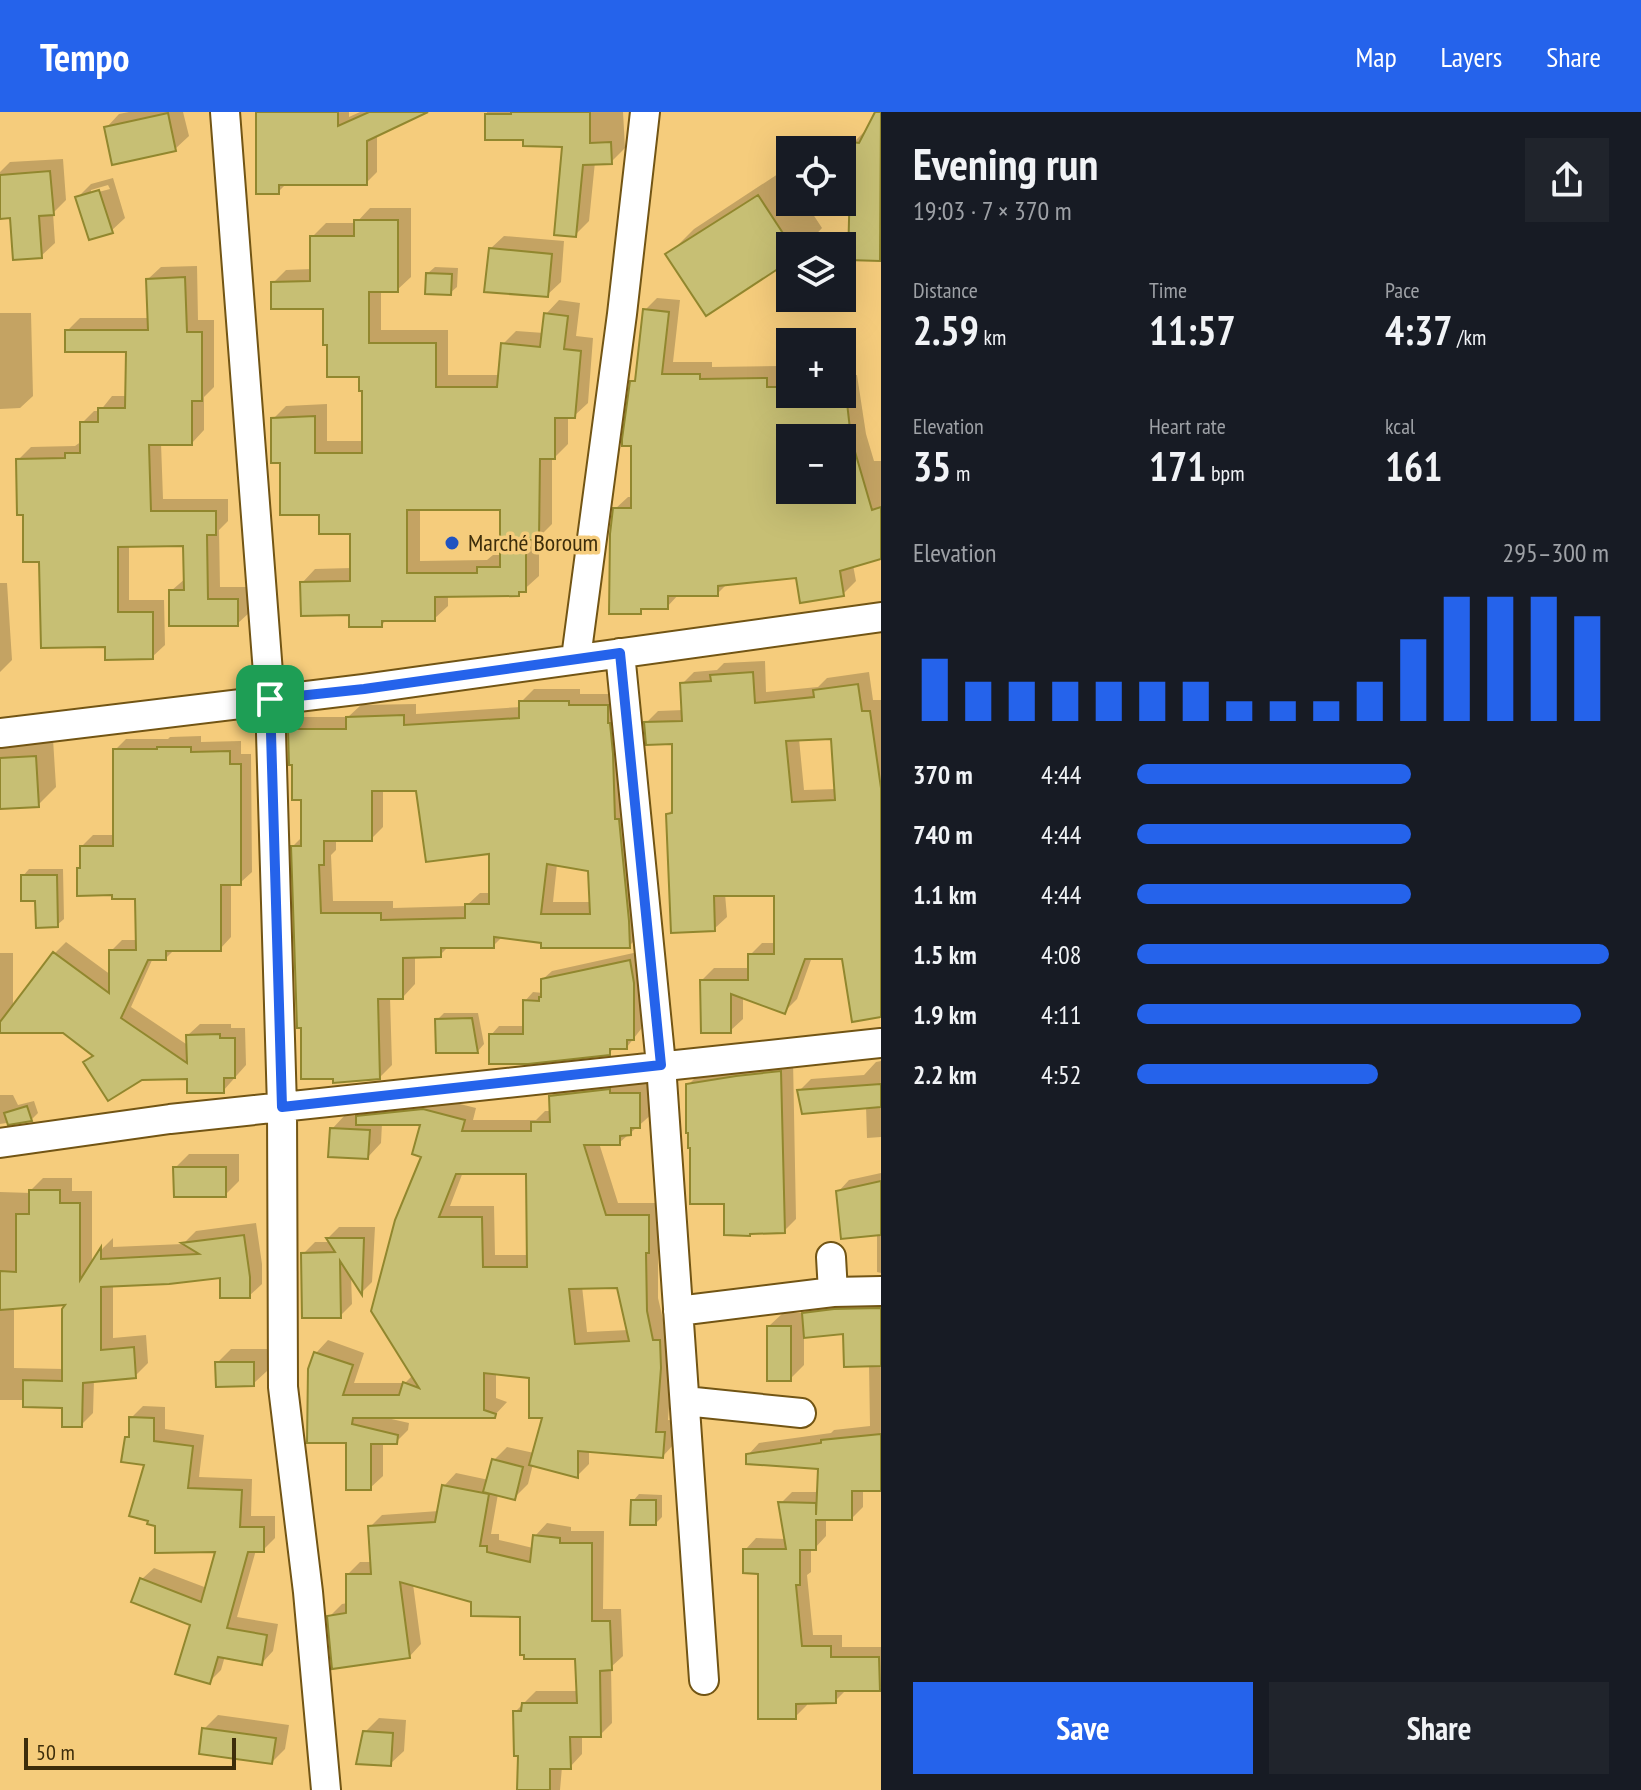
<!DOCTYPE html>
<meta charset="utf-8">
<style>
:root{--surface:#171b24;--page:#20242c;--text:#f1f3f6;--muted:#9ea1a6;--accent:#2563eb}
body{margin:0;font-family:"PT Sans Narrow",sans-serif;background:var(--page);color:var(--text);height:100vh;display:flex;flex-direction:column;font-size:30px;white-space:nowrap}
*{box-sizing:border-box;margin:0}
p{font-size:26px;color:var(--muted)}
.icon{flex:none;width:44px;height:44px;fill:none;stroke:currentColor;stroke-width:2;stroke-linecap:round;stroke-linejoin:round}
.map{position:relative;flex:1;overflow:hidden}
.panel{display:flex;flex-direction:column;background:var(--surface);width:760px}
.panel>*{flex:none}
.buttons{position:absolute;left:776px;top:24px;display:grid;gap:16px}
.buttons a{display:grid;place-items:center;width:80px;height:80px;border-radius:0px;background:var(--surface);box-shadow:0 8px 32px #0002;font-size:40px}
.scale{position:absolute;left:24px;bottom:20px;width:212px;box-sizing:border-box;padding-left:8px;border:4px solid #3d2d0a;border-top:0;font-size:22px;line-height:28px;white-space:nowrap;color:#3d2d0a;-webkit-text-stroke:6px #f5cc7c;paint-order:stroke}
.pin{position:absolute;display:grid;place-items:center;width:68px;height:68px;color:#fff;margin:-34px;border-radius:16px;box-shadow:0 4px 12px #0006}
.round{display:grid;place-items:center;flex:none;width:84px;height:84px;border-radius:0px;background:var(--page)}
.headline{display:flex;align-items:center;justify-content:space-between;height:136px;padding:0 32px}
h1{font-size:44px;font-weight:600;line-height:60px}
.figures{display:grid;grid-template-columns:repeat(3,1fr);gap:12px;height:136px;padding:8px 32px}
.figures div{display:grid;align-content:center}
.figures b{font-size:40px;font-weight:600}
.figures small{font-size:22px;font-weight:400}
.figures p{font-size:22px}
.chart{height:224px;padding:16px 32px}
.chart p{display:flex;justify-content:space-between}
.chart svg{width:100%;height:144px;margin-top:8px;stroke:var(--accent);stroke-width:6}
.cta{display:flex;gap:16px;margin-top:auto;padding:16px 32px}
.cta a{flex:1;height:92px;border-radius:0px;background:var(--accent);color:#fff;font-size:32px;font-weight:600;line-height:92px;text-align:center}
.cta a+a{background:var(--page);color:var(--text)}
ul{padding:0 32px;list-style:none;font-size:26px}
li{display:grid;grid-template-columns:128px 96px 1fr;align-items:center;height:60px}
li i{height:20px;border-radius:10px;background:var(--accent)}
header{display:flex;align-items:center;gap:48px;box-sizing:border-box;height:112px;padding:0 40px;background:var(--accent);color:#fff}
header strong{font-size:38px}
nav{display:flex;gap:44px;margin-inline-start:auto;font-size:28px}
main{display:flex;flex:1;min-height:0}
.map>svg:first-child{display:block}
.shadow{fill:#0003;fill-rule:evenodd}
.building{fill:#c7bf74;stroke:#91872e;stroke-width:2;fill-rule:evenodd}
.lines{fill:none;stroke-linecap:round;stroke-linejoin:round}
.minor-casing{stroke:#725514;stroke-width:32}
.minor{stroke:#fff;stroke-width:28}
.route-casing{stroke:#fff;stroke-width:16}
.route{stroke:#2563eb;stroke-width:10}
.poi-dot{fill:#2153c0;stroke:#f5cc7c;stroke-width:3}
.labels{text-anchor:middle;stroke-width:7;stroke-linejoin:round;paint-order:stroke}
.poi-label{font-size:24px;fill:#3d2d0a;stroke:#f5cc7c;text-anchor:start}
</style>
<header>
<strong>Tempo</strong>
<nav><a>Map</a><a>Layers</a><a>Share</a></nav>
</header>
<main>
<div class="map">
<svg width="881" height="1678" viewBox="0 0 881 1678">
<rect width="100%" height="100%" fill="#f5cc7c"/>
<path class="shadow" d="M129,0H183L189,24L175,37L106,16L119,2Z
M258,0H349V5L360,0H404L377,22V60L366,71H287L278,80Z
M487,0H623L625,36L611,50H595L589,109L575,123L564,33L525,26H487Z
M877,0H881V147H850L853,31L869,15Z
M63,47L66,88L53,101L55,131L41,144L12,104L0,105V60L10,50Z
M784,58L790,67V90H805L822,116L805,134H790V146L668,143L694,117Z
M113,66L125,106L111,119L77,86L91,72ZM108,73L110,77L91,82V78Z
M370,96H411V165L397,178H381V218H448V263H500L503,232L516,219L544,221L546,202L559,188L580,191L576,224L593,226L588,291L574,304H568V332L555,345H552V412L539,425V464L519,482L448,483V494L434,507H387L382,513L351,501L302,471L315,457L352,456V420L321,401L282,349L273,307L286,294L327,292V329H364V277L361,263L325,195L273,171L286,158L312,157V125L326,111H356ZM420,396H502V443H493L487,448L420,449Z
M504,124L564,129L561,170L547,183L490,137Z
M197,154L198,208H214V275L204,285V318L192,331H161L163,387H228V409L219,418L220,475H250V500L237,512L171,479L186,466L185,432H129V488H164L165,533L152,545L107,532L41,448L25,401L18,348L31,335L75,334L82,329V311L94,299H100L112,284H127L128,238L67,219L80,206H149L148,167L161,155Z
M435,155L458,156L457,175L450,181L428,161Z
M657,186L680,188L673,250H712V255L779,254V263H790V282H842V263H857L866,322L874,349H881V445L853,453L856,469L843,482L798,464L728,471L717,482H679L667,495H645L640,500L615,397L628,385H633L632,270L638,265L645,198ZM790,326H842V378H790Z
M0,201H31L33,284L20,296L0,297Z
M0,471H7L12,548L0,560Z
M765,549L766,580L818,575L827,566L869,560L873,588H881V903L843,845H812L797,887L785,899L743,884V907L730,919L702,868L714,856H750V843L762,831H776V782H725L727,805L714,817L668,702L674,696V630L646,611L658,599L684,598L682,572L694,560L717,558L724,551ZM833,625L836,677L804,678L799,627Z
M534,577H580V582H620L641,822L629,834L543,829L503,824L493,834H449L440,843L415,844V872L403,885H390L392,953L380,965L293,734L303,724V686L294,651L290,618L303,605H348L361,593L416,592V602L521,595V590ZM383,677H418L491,739V781H480L466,794L393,796V789H333L331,743L336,738V727H371L383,715ZM557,752L590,758L592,790H553Z
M201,624V630L241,629V642H251L252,760L240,771H231V825L220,837H175L166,846H153L131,895L189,934L188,923L200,912H231V916H245L246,953L223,979L189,965L85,950L94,942L64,919H0V841H13V897L55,841L66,830L111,863V839L122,828H138L137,785L114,781L79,757L82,754V734L93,723H115V638L126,627H168L170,625Z
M53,627L56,675L38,693L0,695V631Z
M29,757H63L64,807L57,813L23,764Z
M638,840L641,861V917L627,935H615L609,941L491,923L499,914H525V889L533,880L543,881V867L552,859Z
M444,901H478L484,932L478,939L437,908Z
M793,947L796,1107L784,1119L726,1090L688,973L701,960Z
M881,949V1025L867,1026L866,994L799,979L811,967L864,963L876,950Z
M652,969V1002L619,1031H599L618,1091H661V1126L658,1130V1186L665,1216H671L673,1242L668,1308L677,1309L675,1331L663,1344L589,1338V1352L577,1364L533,1352L528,1372L514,1386L498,1382L491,1422H499V1428L533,1436L535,1424L547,1411L571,1415V1419H604L603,1497H621L623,1544L611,1555L612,1611L600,1623H582V1642L570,1655H562L560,1678H519L520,1642L515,1600L536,1579H578L577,1545L522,1503L413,1472L421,1532L409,1545L329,1505L342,1492L348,1491V1462L360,1450H372L370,1415L382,1403L439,1399L444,1374L456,1361L489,1368L494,1348L507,1335L534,1341L544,1304L531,1264L496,1260V1286L507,1290L494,1304L387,1306L409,1311L408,1318L396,1330H383V1364L370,1376L348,1329L316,1241L328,1228L364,1241L354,1271H405L413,1263L424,1043L422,1011H382L381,1031L368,1045L332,1017L345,1003L359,1004L371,993L436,986L476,996L473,1008H536L545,999H552L551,984L564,972ZM463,1060H528L529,1143H495L494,1094H450ZM582,1174H619L629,1218L587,1220Z
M0,983H13L18,993L34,989L38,1001L32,1007L0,1012Z
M189,1042H239V1069L225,1083L175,1056Z
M881,1061V1161L877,1160V1122L838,1080L849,1068Z
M43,1066H72V1079H92V1154L103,1136L113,1126V1135L183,1132L196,1119L256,1111L262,1152V1172L249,1184L222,1163L113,1173V1226L146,1223L148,1251L135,1264L94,1268L93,1301L81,1313L64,1294L25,1288H0V1080L31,1081V1078ZM69,1190L64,1257L14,1256V1195Z
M339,1115H375L372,1170L362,1180L351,1163L352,1192L340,1204L303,1142L315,1130H331L328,1126Z
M881,1186V1377H863V1395L852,1406H826V1424L815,1436H811V1460L807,1463L813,1523H842V1535H881V1574L879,1577H847L835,1589L807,1590V1593L795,1605L760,1460L745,1438L756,1426L786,1427L781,1391L792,1380H819L820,1355L748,1343L759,1331L831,1321L834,1318L870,1314L869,1252L845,1220L804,1224V1253L790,1267L769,1214L783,1201H804L815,1190Z
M231,1237H267V1259L253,1272L217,1251Z
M143,1294L165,1295V1317L204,1323L199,1365L252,1367L251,1404H275V1426L263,1438H256L237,1505L278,1512L273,1539L262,1551L225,1544L221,1558L209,1570L192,1511L142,1467L154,1456L207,1476L218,1438L157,1413L147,1352L127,1326L131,1322V1306Z
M639,1382L662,1383V1405L656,1411L633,1389Z
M218,1603L289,1613L285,1637L272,1650L204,1617Z
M379,1606L406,1608L404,1639L390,1652L365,1620Z"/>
<path class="building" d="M256,0H338V14L369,0H428L367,29V73H279V82H256Z
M511,0H590V31L611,30L612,52L583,53L576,125L554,123L562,35L523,34V28H485V2H511Z
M875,0H881L880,149L848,148L851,30L859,31Z
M168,1L176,39L112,53L104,15Z
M50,59L54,103L39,104L42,146L13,148L10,106L0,107V63Z
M99,78L113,121L89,128L75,85Z
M758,83L790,132V149L706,204L665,142Z
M354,108H398V180H369V231H436V275H497L501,231L540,235L544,201L568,204L564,237L581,239L575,306H555V347H540L539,428H526V480H519V484L435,485V509H382V515H349V503L301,504L300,470L350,469V422H319V403H280V351H271V306L315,304V341H362V279H359V265H327V233H323V197H271V170L310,169V124H354ZM407,398H500V455H477V461H407Z
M489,136L552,142L548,185L484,180Z
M426,161L452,162L451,183L425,182Z
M185,165L187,220H202V289H192V333H149L151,399H216V423H207L208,487H238V514H169V478H184L183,434L118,435V500H153V547L105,548V535L41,536L39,450H23V403H17L16,347L65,346V341H80V310H98V296H125L126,240H65V218H148L146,167Z
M643,197L669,200L662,262H700V267L767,266V275H790V282H846L851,326L872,398L881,395V447L840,459L844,484L800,491L796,466L718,474V484H668V497H641V502H609L610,422L613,396H631V334H622V327L630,269H635ZM790,326H842V378H790Z
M753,560L755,591L814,585L813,578L858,572L862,599H870L881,676V905L852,910L842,847H805L785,902L731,882V921H701L700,868H748V842H774V784H714L715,819L671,821L666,702L672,701V632L646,633L644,610L682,609L680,571L711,569L710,563ZM831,627L835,688L792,690L786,629Z
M519,589H569V593H608V611H610L613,642L615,707H619L629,809L630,836H541V831L494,825V836H441V845L403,846V887H378L380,967L333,971V967H301V916H297L291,734H301V688H292V653H289L288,617H346V605L404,603V613L519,606ZM372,679H416L426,750L489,742V792H465V806L381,808V801H321L319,753H324V729H372ZM547,752L588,759L590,802H541Z
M157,635H191V640L230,639V652H241V773H221V839H166V848H148L121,906L187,951L186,923L220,922V926H235V966H224V981H187V967L142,968L108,989L83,950L93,944L63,921H0V910L53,840L109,881V838H136L135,787H112V783L77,784V756H80V734H113V637H157Z
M36,644L39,695L0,697V646Z
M21,763H57L58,815L36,816L35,789H21Z
M630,848L634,871V928H627V937H610V943L528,952H489V922H523V888L539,889V885H541V867Z
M472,906L478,941H436L435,907Z
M781,959L785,1121L750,1122V1124L724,1123V1092H690V1036H688V1021H686V972L736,964Z
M881,972V995L802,1002L797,978Z
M610,977V981H640V1016H631V1023L620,1024V1033H584L606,1103H649V1141H646L647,1199L653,1228H660L661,1256L656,1320H665L663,1346L578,1339V1366L529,1353L542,1306H529V1266L484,1261V1298L496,1302L495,1306H353L352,1312L398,1323L397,1332H371V1378H346V1331H307L308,1257L314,1240L353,1253L343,1283H399L403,1270L419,1276L371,1199L395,1108L421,1045L412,1042L420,1013H356V1004L423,997L465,1008L462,1019H531V1010H550L549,984ZM456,1062H526L527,1155H483L482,1105H439ZM617,1176L629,1229L575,1232L569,1177Z
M27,994L32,1009L8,1013L4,1001Z
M330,1016L370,1018L368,1047L328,1045Z
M173,1055H226V1085H174Z
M881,1069V1123L841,1127L836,1079Z
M29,1078H60V1091H80V1168L101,1135V1147L199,1142L181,1131L244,1123L250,1165V1186H220V1166L169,1172L101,1175V1238L134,1235L136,1266L83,1271L82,1315H62V1296L23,1295V1268L62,1269V1197L65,1193L0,1198V1159L16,1160V1102H29Z
M326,1126H364L362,1183L340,1149L341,1206H302L301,1141L335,1140Z
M881,1196V1254L844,1255L843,1222L804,1226L802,1201L834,1197Z
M767,1214H791V1269H767Z
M215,1250H254V1274L216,1275Z
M129,1305L154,1306V1329L193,1334L188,1376L242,1378L240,1415H264V1440H248L227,1516L267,1523L262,1553L218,1545L210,1572L175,1562L190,1513L131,1490L140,1466L201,1490L215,1440L155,1441V1414L147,1412L148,1409L129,1404L144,1353L121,1350L125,1325H129Z
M881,1322V1379H852V1408H816V1438H800V1473H796L802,1534H831V1545H879L880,1579H836V1591L796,1592V1607H758V1462L743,1461V1437H786L778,1390L816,1391V1403L818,1357L746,1352V1342L821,1331V1328Z
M492,1347L523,1355L515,1388L483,1380Z
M442,1373L489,1382L480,1434H487V1440L530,1450L533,1423L560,1426V1431H592V1509H610L612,1558L600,1559L601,1625H570L571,1657H550V1678H517L518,1644H514L513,1599H521L522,1591H577L575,1547H524V1543H520V1505L471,1504V1490L400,1470L410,1546L332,1557L327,1504L346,1501V1462H371L368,1414L435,1410Z
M631,1388H656V1413H630Z
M202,1616L276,1626L272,1652L199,1642Z
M363,1619L393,1621L391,1654L356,1652Z"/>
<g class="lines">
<g class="minor-casing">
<path id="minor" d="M225,0L270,587L282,995L283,1275L308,1480L326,1678
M620,541L661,953L704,1568
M576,546L622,202L645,0
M0,621L364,577L881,505
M0,1031L170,1007L881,931
M831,1145L833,1180
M678,1199L833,1180L881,1179
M685,1289L801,1301"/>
</g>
<use href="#minor" class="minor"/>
</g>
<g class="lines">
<g class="route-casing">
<path id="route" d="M620,541L661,953L282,995L270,587L364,577Z"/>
</g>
<use href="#route" class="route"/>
</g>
<circle class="poi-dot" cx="452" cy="431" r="8"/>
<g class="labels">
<g class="poi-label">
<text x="468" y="439">Marché Boroum</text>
</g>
</g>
</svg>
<div class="buttons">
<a><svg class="icon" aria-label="locate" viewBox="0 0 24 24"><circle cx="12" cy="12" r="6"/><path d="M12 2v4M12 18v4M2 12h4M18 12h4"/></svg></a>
<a><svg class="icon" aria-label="layers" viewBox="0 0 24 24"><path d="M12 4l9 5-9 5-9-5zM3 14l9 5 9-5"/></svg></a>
<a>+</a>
<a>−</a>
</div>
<div class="scale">50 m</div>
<div class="pin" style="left:270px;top:587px;background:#1e9e55"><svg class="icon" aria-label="arrive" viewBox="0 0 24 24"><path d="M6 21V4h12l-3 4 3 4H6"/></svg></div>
</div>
<section class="panel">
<div class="headline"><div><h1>Evening run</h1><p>19:03 · 7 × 370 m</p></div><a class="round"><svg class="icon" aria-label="share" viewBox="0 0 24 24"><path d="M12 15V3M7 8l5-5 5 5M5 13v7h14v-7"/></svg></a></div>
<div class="figures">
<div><p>Distance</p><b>2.59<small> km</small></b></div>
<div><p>Time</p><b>11:57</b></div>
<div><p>Pace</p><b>4:37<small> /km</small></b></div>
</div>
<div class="figures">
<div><p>Elevation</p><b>35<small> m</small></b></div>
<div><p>Heart rate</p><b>171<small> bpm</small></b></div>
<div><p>kcal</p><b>161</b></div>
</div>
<div class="chart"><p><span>Elevation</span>295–300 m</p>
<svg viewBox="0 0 160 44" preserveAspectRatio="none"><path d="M5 44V25M15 44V32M25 44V32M35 44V32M45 44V32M55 44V32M65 44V32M75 44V38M85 44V38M95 44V38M105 44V32M115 44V19M125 44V6M135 44V6M145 44V6M155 44V12"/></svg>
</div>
<ul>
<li><b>370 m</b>4:44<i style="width:58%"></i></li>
<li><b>740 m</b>4:44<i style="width:58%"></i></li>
<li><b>1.1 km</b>4:44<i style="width:58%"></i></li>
<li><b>1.5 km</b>4:08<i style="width:100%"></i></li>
<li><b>1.9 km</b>4:11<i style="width:94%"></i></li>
<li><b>2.2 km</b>4:52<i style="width:51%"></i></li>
</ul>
<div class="cta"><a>Save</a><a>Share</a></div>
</section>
</main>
